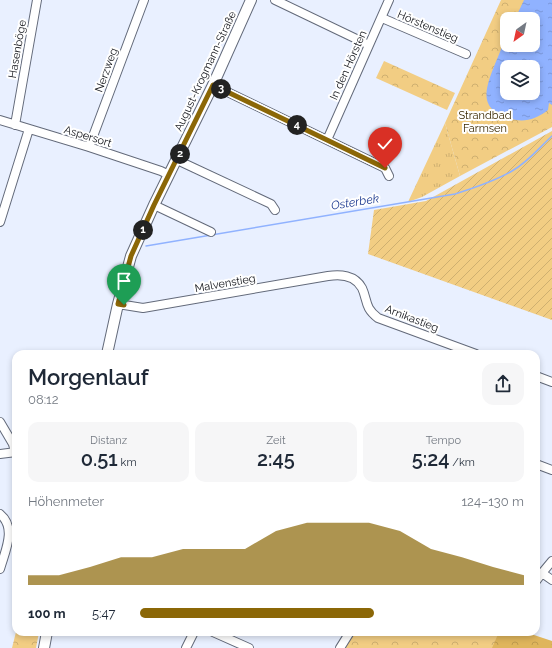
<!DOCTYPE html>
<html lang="de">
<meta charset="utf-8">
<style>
:root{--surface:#fff;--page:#f6f6f7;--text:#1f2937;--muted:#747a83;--accent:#8b6707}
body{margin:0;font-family:Raleway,sans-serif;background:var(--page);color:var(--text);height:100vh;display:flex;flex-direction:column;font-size:15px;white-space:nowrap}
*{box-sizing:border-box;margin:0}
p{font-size:13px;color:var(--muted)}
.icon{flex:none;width:22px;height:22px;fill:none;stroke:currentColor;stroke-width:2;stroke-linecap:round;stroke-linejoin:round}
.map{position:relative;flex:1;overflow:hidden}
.side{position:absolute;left:12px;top:350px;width:528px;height:286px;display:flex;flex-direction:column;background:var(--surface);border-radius:12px;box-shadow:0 2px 6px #0003}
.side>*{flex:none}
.needle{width:26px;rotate:213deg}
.buttons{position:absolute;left:500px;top:12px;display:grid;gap:8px}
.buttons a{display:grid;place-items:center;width:40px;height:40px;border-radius:8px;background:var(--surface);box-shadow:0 2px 6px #0003;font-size:20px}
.pin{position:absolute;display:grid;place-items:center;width:34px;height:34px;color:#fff;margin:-41px -17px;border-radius:50% 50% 50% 0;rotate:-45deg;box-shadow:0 0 4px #0007}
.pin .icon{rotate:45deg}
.km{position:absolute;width:20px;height:20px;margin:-10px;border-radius:50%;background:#222;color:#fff;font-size:11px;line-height:20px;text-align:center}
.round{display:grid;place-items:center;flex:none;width:42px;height:42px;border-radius:12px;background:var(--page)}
.headline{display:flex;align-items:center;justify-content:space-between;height:68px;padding:0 16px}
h1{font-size:22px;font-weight:600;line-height:30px}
.stats{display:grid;grid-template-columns:repeat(3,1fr);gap:6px;height:68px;padding:4px 16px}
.stats div{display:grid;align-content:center;border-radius:10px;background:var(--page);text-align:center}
.stats b{font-size:20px;font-weight:600}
.stats small{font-size:11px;font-weight:400}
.stats p{font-size:11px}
.chart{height:112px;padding:8px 16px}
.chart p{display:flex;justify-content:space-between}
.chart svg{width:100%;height:72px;margin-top:4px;fill:var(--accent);opacity:.7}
ul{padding:0 16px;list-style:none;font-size:13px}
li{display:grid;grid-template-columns:64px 48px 1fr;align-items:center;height:30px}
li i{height:10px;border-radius:5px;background:var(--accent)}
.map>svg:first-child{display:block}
.grass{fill:url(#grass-tufts)}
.forest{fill:url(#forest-crowns)}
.park{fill:url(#park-crowns);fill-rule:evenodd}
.garden{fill:url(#garden-furrows)}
.water{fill:url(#water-ripples);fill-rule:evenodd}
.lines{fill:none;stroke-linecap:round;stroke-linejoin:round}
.stream{stroke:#90b2ff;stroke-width:1.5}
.minor-casing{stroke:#636a7a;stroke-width:10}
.major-casing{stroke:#636a7a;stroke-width:12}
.minor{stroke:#fff;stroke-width:8}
.major{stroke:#fff;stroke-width:10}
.route-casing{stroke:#fff;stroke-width:8}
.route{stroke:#8b6707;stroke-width:5}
.labels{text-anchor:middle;stroke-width:4;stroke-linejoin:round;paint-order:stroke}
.street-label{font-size:11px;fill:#0f1117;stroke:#fff}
.park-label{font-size:11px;fill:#382700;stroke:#fff}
.water-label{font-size:12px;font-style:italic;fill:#1d3a90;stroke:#fff}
</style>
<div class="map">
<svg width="552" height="648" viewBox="0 0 552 648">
<defs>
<pattern id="grass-tufts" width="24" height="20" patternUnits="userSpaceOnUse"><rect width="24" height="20" fill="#f2cd83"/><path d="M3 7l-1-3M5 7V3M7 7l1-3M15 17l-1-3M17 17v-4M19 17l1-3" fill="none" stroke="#ceaf70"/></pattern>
<pattern id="forest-crowns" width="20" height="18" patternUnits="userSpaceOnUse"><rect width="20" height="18" fill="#dfb55c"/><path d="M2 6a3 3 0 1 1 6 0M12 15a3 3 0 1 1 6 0" fill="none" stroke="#be9b4f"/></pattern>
<pattern id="park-crowns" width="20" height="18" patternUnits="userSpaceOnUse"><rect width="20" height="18" fill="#f2cd83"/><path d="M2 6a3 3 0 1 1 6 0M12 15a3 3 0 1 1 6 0" fill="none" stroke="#ceaf70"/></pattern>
<pattern id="garden-furrows" width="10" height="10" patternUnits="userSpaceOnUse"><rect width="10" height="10" fill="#f2cd83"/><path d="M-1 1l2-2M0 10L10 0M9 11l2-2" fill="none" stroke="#ceaf70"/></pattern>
<pattern id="water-ripples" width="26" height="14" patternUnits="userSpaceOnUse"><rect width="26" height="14" fill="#90b2ff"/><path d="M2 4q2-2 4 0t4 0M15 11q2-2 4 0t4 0" fill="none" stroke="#7b98da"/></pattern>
</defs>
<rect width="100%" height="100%" fill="#e9f0ff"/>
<path class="grass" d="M445,123L460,176L422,197L408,202Z"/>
<path class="forest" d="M354,632H525L552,641V648H344Z"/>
<path class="park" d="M501,0H552V127L460,176L445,123ZM507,19H533V45H507ZM507,67H533V93H507Z
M384,61L455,93L447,110L376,78Z
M16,632H39L36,648H12Z
M354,632H499L492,648H344Z"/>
<path class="garden" d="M552,131V320L368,254L374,210L426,201Z"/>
<path class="water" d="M524,0H552V105L549,103L548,110C535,120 523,123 508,118C477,108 486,87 495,64C499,54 503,45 507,35V45H533V19H515ZM507,67H533V93H507Z"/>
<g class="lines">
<path class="stream" d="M146,246L455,194C474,188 495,181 512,171C528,162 539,148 552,136"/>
<g class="minor-casing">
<path id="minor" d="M275,0L369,45
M382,18L466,54
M213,85L385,168L389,176
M0,120L89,147L161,171L169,175
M15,125L37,0
M327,140L389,0
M89,147L144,0
M177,160L271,204L275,210
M154,205L211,232
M0,222L29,129
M118,304L143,308L328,276C340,274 355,275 362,288C368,301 364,307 378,318L476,354
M536,376L552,382
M0,422L13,444L15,452
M0,454L16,452
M536,464L552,470
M0,514C17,528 5,551 0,569
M552,561L542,573L552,580
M536,581L542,573
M213,632L249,648
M186,648L194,632
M340,648L350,632"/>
</g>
<g class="major-casing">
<path id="major" d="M107,354L118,304L131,256L154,205L213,85L251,0
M44,648L47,632"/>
</g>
<use href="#minor" class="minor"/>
<use href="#major" class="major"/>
</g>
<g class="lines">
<g class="route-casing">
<path id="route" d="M124,305L118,304L131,256L154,205L213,85L385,168"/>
</g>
<use href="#route" class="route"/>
</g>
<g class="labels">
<g class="street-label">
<text transform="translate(428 26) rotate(23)" y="4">Hörstenstieg</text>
<text transform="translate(17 49) rotate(-80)" y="4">Hasenböge</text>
<text transform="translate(348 65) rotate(-66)" y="4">In den Hörsten</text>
<text transform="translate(106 70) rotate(-70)" y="4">Nerzweg</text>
<text transform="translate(205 71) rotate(-65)" y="4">August-Krogmann-Straße</text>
<text transform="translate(88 136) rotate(17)" y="4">Aspersort</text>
<text transform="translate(225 283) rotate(-10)" y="4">Malvenstieg</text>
<text transform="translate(412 318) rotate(21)" y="4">Arnikastieg</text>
</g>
<g class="park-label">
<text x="485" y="119">Strandbad<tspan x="485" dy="13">Farmsen</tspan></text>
</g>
<g class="water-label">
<text transform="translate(355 202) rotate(-9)" y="4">Osterbek</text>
</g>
</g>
</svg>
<div class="buttons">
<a><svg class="needle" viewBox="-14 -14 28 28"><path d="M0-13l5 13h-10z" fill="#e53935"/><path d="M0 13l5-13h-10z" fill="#747a83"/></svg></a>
<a><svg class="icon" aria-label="layers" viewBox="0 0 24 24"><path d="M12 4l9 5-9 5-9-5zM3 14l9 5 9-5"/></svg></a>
</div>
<div class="pin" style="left:124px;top:305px;background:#1e9e55"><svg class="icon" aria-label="arrive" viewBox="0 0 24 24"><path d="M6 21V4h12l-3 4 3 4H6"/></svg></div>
<div class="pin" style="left:385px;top:168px;background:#d93025"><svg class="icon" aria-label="check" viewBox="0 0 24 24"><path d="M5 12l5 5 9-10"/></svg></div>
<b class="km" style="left:143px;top:230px">1</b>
<b class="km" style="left:180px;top:154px">2</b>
<b class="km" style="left:221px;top:89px">3</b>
<b class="km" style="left:297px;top:125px">4</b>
<section class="side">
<div class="headline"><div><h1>Morgenlauf</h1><p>08:12</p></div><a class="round"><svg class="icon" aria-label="share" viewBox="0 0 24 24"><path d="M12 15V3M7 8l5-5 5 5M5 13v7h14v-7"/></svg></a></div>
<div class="stats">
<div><p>Distanz</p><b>0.51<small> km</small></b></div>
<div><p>Zeit</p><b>2:45</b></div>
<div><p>Tempo</p><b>5:24<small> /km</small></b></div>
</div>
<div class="chart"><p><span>Höhenmeter</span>124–130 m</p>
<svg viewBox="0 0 160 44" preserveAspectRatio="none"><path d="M0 44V38L10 38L20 33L30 27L40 27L50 22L60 22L70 22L80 11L90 6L100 6L110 6L120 11L130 22L140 27L150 33L160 38V44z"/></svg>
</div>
<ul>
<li><b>100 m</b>5:47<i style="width:61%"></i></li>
</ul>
</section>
</div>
